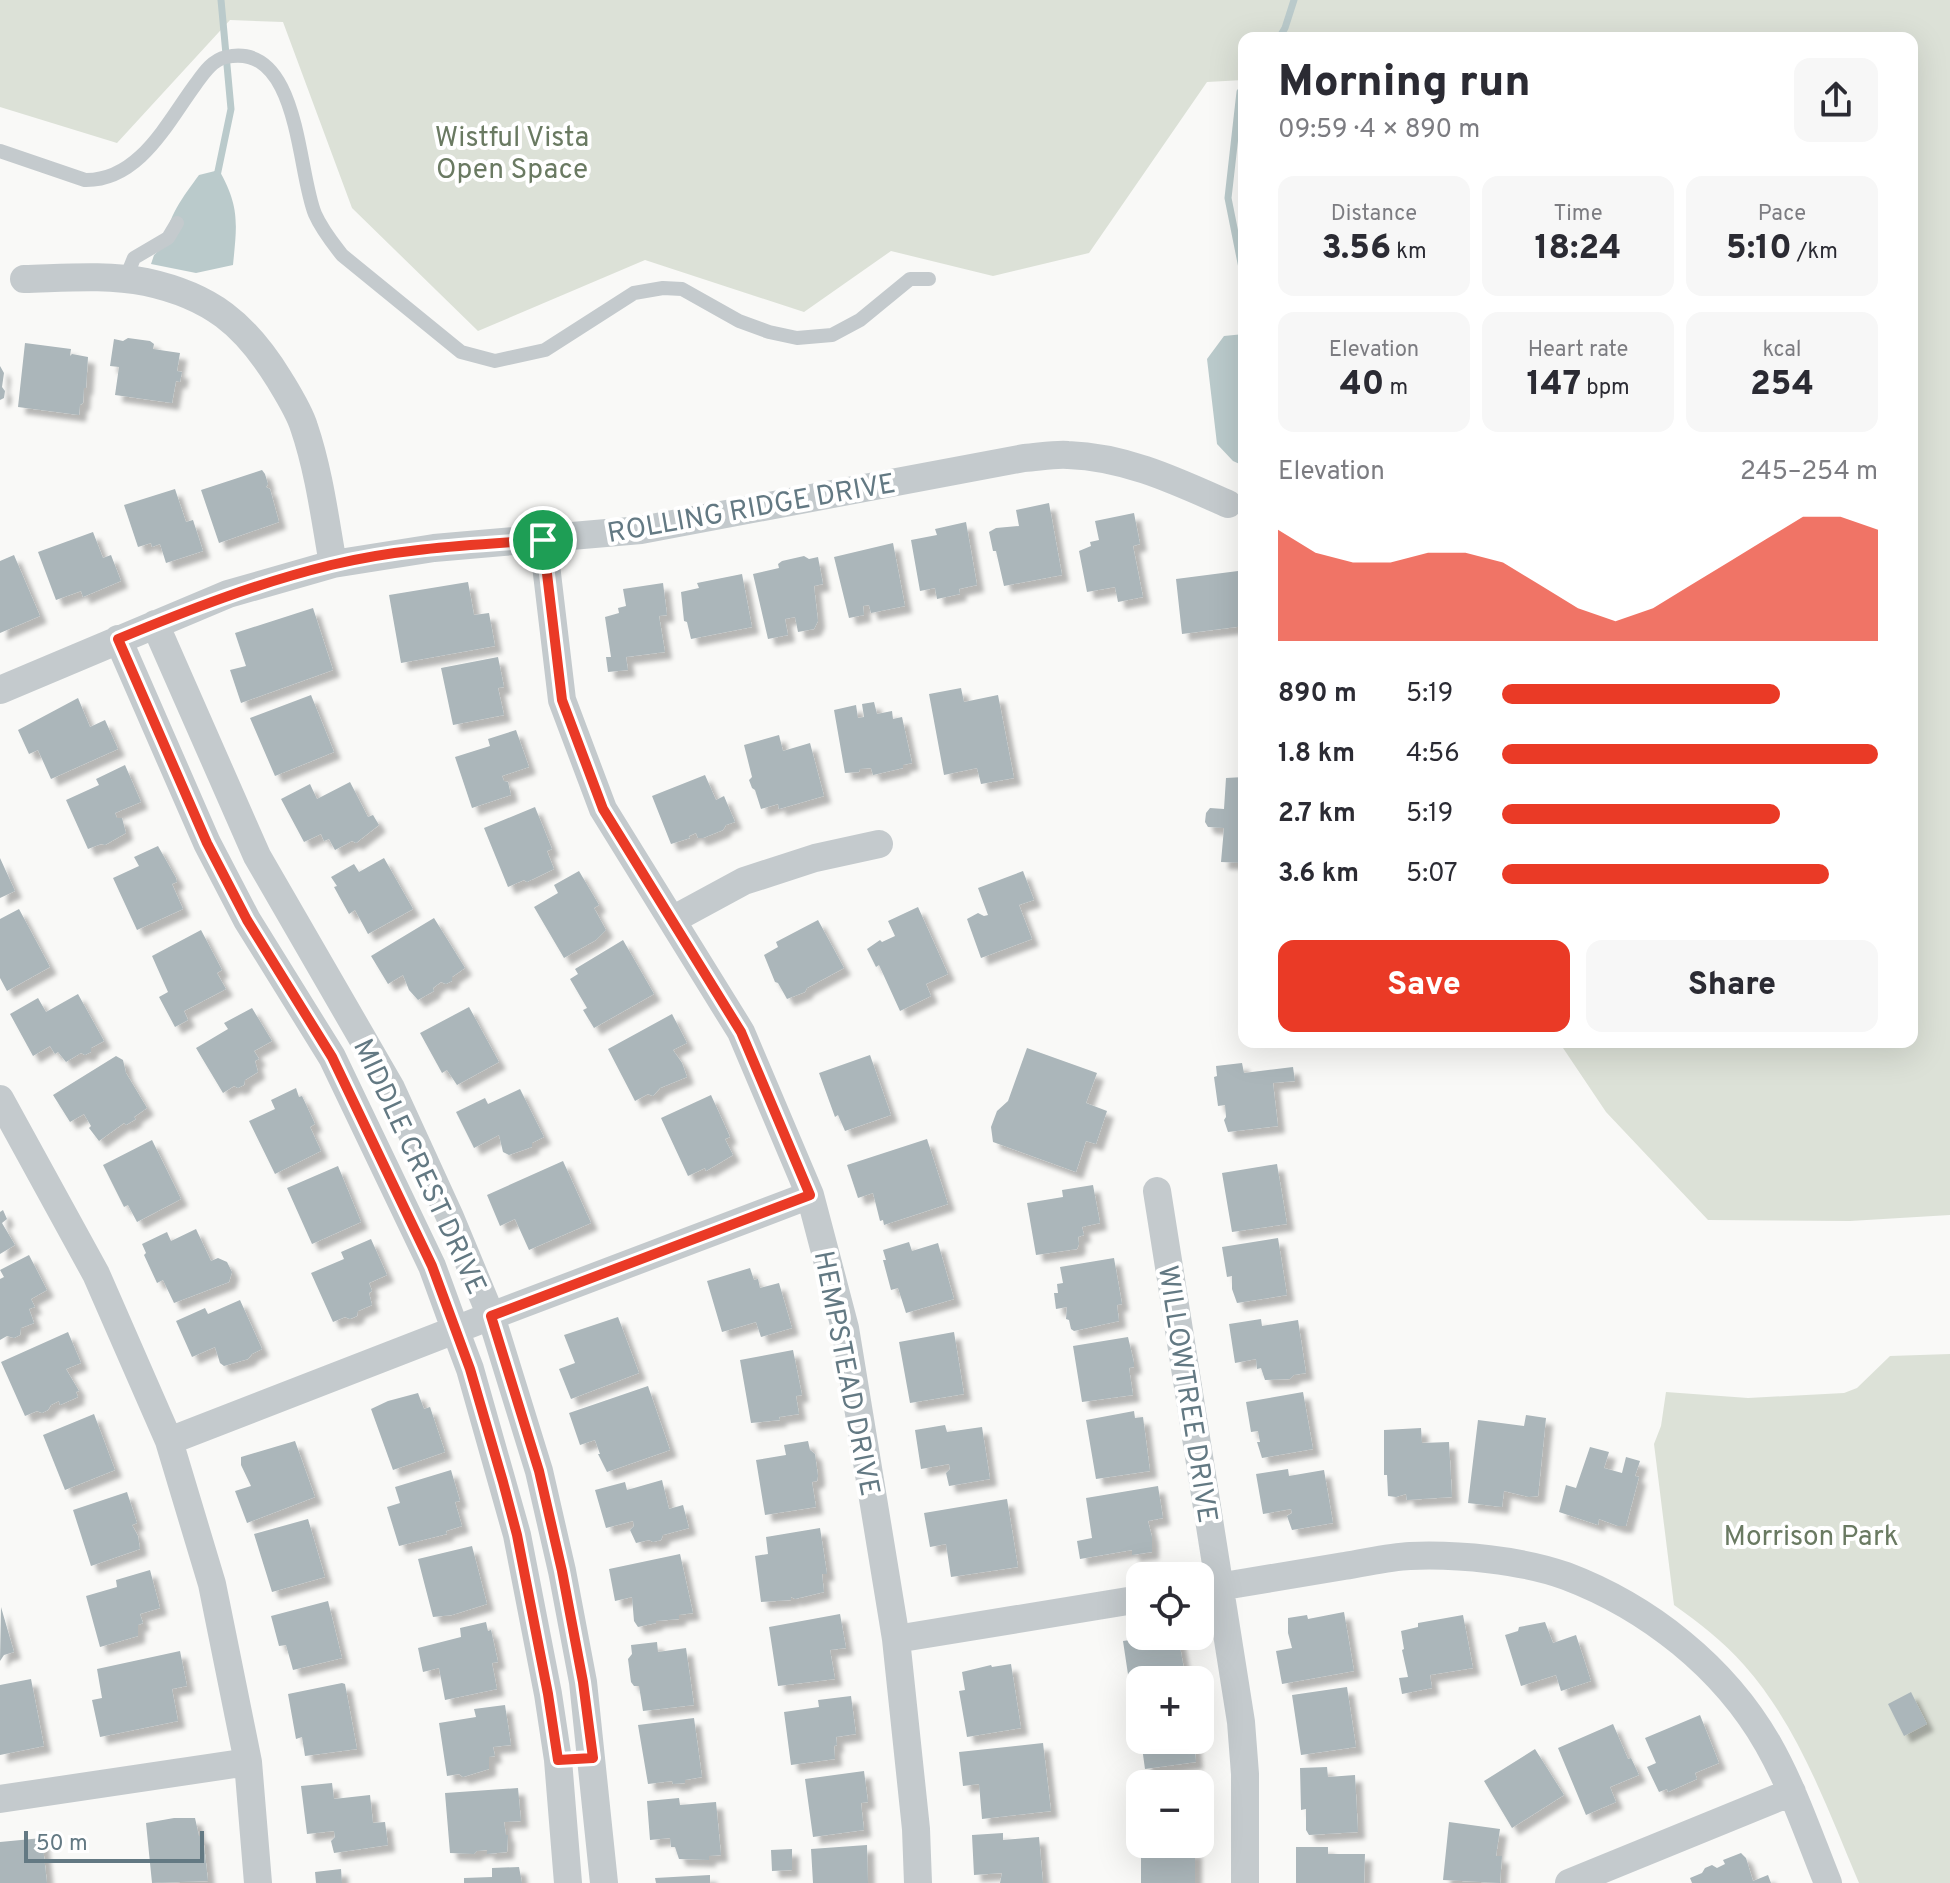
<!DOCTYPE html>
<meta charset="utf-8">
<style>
:root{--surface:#fff;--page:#f7f7f7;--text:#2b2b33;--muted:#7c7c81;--accent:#ea3a26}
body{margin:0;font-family:Overpass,sans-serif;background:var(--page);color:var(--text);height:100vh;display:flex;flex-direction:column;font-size:30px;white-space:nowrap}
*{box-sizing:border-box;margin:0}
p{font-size:26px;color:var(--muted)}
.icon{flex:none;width:44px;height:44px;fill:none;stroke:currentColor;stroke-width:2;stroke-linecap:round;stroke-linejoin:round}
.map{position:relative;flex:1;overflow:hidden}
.details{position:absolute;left:1238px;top:32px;width:680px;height:1016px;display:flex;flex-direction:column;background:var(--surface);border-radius:16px;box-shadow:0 8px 32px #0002}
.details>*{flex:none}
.tools{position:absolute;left:1126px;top:1562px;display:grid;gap:16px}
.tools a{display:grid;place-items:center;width:88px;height:88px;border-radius:16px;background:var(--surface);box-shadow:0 8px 32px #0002;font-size:40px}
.scale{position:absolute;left:24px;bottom:20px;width:180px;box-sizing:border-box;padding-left:8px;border:4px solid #637983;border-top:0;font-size:22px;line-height:28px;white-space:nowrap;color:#637983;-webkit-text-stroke:6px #fff;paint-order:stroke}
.pin{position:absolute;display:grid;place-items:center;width:68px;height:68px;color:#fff;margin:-34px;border:4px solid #fff;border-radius:50%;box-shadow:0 2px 8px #0007}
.round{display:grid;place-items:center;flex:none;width:84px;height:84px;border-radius:16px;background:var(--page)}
.headline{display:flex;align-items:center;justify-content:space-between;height:136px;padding:0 40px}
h1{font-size:44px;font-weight:800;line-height:60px}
.figures{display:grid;grid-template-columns:repeat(3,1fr);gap:12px;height:136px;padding:8px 40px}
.figures div{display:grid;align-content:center;border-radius:16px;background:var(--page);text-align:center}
.figures b{font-size:34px;font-weight:800}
.figures small{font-size:22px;font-weight:400}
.figures p{font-size:22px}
.chart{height:224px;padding:16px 40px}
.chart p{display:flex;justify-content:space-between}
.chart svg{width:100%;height:144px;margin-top:8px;fill:var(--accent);opacity:.7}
.primary-button{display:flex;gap:16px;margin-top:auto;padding:16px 40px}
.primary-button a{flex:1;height:92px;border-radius:16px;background:var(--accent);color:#fff;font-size:32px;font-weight:800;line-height:92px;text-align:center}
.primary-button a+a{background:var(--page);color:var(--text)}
ul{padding:0 40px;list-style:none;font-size:26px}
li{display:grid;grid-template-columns:128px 96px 1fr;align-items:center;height:60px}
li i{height:20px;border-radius:10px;background:var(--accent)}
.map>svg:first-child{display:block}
.green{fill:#dce1d7}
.water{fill:#bacacb}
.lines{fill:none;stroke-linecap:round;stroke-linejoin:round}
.stream{stroke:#bacacb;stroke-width:7}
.building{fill:#abb6ba;filter:url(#shadow)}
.lane{stroke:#c4cacd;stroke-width:14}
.street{stroke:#c4cacd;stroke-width:28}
.route-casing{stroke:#fff;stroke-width:16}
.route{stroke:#ea3a26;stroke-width:10}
.labels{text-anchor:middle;stroke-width:8;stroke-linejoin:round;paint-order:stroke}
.park-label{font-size:28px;fill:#6a7a62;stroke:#fff}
.street-label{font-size:28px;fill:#637983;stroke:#fff}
</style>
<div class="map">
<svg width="1950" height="1883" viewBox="0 0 1950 1883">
<defs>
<filter id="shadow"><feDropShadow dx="7" dy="7" stdDeviation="2" flood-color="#0004"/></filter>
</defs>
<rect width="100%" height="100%" fill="#f9f9f7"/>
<path class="green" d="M0,0H1950V1215L1850,1221L1708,1220L1606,1112L1559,1042H1912V38H1244V80L1207,82L1089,253L993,276L891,251L804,312L645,260L478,331L352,208L283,22L230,20L117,143L0,107Z
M1950,1354V1883H1859C1827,1808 1799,1727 1744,1665C1723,1641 1699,1623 1674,1605L1654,1444L1661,1426L1666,1392L1748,1398L1844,1393L1857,1388L1890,1356Z"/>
<path class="water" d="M219,170C240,207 237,224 233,265L196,273L151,264L154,255L165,245C167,217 183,197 199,175Z
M1244,334V466L1233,461L1217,444L1207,359L1224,336Z"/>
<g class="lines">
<path class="stream" d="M1279,38L1285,28L1294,0
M1244,87L1240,92L1228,198L1244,278
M217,176L231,109L221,0"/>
</g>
<path class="building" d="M128,338L150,341L154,344L153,349L180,353L177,371L182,372L180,382L176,381L172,403L115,395L119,367L110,366L114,339L123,341Z
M25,343L71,349L70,356L72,354L88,357L86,388H84L83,403L80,405L79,415L18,407Z
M0,366L4,373L2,387L5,391L4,398L0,400Z
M262,470L265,474L268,484L266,487L270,489L279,522L219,543L201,490Z
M175,489L186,522L193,520L203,551L166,563L160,544L152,547L151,543L138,547L124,505Z
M1049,503L1062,575L1004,586L996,551H993L989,532L996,528L1019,526L1016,510Z
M1134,513L1140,544L1133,546L1143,597L1118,602L1115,587L1087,592L1079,551L1091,546L1090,542L1099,540L1095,521Z
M966,522L977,585L959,589L960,594L937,599L935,588L920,591L911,540L937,535L935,529Z
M93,532L103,558L111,555L121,581L83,597L81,591L56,600L38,552Z
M893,543L905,606L871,613L869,605L863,606L864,615L849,618L834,557Z
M14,555L40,616L0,633V561Z
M804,556L809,559L818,557L823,584L814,586L818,621L814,629L798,632L795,617L785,619L788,635L768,639L753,574L779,568L778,564L782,561Z
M1238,571L1244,626L1182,634L1176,579Z
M742,574L752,627L691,639L687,622L684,621L681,592L699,588L697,583Z
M468,582L474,615L489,613L495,646L401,663L389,595Z
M663,583L667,615L659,616L665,652L626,657L628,670L608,672L606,657H611L605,617L619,613L618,608L626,606L623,589Z
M313,608L333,670L241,703L230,670L246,666L235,633Z
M498,657L504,687L498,688L504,715L453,725L441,668Z
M961,688L964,702L998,695L1014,778L981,784L977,768L944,775L929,694Z
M311,695L334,752L275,776L250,718Z
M78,698L90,727L105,720L118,749L51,779L38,750L29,754L18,730Z
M874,702L877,714L892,711L893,719L902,717L912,763L903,765V768L873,775L871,768L860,769L859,772L845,773L834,710L856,705L858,718L864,717L862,704Z
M516,730L529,767L502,776L504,781L508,782L511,795L472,808L455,757L490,746L488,739Z
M779,735L783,751L810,743L824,796L779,809L778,804L761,809L755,790L752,788L749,780L752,777L744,745Z
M125,765L141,802L115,813L117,818H122L126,833L105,845L101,844L88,849L66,800L99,785L96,779Z
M705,775L716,800L724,796L735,822L726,825L723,830L703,838H698L696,833L689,836L690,838L671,844L652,796Z
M1244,777V863L1221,862L1224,828L1208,827L1205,822L1206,813L1210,808L1224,809L1226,778Z
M350,782L368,817L373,815L379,825L356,843L352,841L335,850L329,839L324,841L321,834L304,842L281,799L310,784L317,799Z
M535,807L552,849L547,851L554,869L527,882L524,880L508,887L484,828Z
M158,846L176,878L177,882L172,884L183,909L137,930L113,878L139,866L134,857Z
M0,858L15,891L0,898Z
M384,858L413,909L368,934L355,910L349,914L334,887L337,886L331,877L354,864L359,872Z
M579,871L599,905L594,908L606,930L596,940L564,958L534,907L558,893L554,885Z
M1023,871L1034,900L1019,905L1032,939L981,958L967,919L978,913L984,916L988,915L978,888Z
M918,907L948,974L926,984L931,996L900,1011L879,965L876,967L867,949L880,940L882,942L895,936L888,921Z
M19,909L50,967L7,991L0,978V919Z
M434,918L465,968L452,977V981L446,984L441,982L433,988L434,991L418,1000L409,990L403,975L388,984L371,956Z
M818,920L844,968L807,988L805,992L787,999L778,983L775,982L764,955L778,947L776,942Z
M201,930L222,970L217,973L226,989L184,1011L188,1020L175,1027L159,997L168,992L152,956Z
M623,940L654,994L594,1028L583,1010L587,1008L570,979L578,974L575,969Z
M78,994L104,1041L91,1048V1052L85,1055L81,1053L66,1062L58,1052L55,1054L50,1046L33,1056L10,1014L38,998L46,1012Z
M469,1007L499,1062L457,1085L447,1070L442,1073L420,1033Z
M252,1008L272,1041L254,1051L259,1059L255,1061L258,1072L245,1080L244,1085L238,1088L234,1086L223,1093L196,1048L228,1029L224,1023Z
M672,1014L687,1043L673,1050L682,1063L687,1077L660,1088L653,1096L648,1094L635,1101L608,1049Z
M1027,1048L1097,1073L1086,1103L1107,1111L1096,1144L1086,1141L1076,1172L993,1142L991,1127L997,1111L1008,1101Z
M870,1055L891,1115L845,1131L838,1115L835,1117L819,1073Z
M116,1056L123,1060L126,1073L147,1108L134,1117L136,1119L126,1125L124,1123L99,1141L89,1128L91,1126L84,1114L70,1122L53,1095Z
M1242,1063L1244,1073L1293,1067L1295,1081L1273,1083L1278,1126L1228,1132L1224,1120L1226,1117L1225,1105L1218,1106L1214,1077L1217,1076L1216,1066Z
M296,1088L299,1097L302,1096L315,1124L310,1127L321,1151L275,1174L249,1121L275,1109L271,1100Z
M520,1089L544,1137L532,1143V1147L509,1155L503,1152L499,1135L474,1148L456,1112L485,1098L488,1104Z
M711,1095L730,1137L725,1139L733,1155L706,1171L705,1168L688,1176L661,1118Z
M927,1139L948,1204L884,1225L883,1220L880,1221L873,1193L858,1198L847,1165Z
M152,1140L181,1199L137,1222L128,1205L124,1207L103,1165Z
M563,1161L591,1223L529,1250L515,1219L500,1226L487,1195Z
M1277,1164L1287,1224L1232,1232L1222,1173Z
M338,1166L361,1222L312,1244L287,1188Z
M1093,1185L1100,1223L1082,1227L1084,1235L1078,1237L1079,1244L1077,1249L1036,1255L1027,1203L1063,1197L1062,1190Z
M3,1210L7,1219L2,1223L15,1245L0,1254V1212Z
M196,1229L211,1261L218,1258L227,1262L232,1272L229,1282L174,1303L163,1280L157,1283L144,1255L146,1253L142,1244L167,1232L171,1241Z
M1278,1238L1287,1295L1237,1303L1232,1289V1276L1227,1277L1222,1247Z
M371,1239L387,1275L369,1283L372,1291L369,1293L372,1305L358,1311L357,1316L350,1319L345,1317L333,1322L311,1273L344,1259L341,1252Z
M909,1242L912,1251L938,1243L954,1299L906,1313L898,1288L891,1290L883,1260H886L883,1250Z
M29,1255L47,1290L31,1299L35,1307L29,1309L34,1323L21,1328L20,1335L14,1338L7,1336L0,1340V1279L4,1277L0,1270Z
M1114,1258L1122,1304L1117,1305L1119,1321L1074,1331L1071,1329L1069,1320L1066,1319L1067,1307L1056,1309L1054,1293H1058L1057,1284L1063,1283L1060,1267Z
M750,1268L754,1280L758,1279L760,1288L779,1283L792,1328L761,1337L756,1322L722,1332L707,1281Z
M240,1300L262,1349L252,1354L248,1359L224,1366L220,1363L215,1347L192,1357L176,1321L205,1308L208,1314Z
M618,1317L639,1373L571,1399L559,1369L575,1363L564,1335Z
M1261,1319L1262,1326L1298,1320L1306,1373L1294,1375L1290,1379L1265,1380L1261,1368L1257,1369L1256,1359L1235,1363L1229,1324Z
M68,1332L81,1363L66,1369L79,1391L76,1392L78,1397L60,1405L59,1401L51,1405L48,1410L42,1413L37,1411L25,1416L1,1362Z
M954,1332L964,1394L910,1403L899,1342Z
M1128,1337L1134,1363V1367L1129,1368L1133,1395L1082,1402L1073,1346Z
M793,1350L802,1395L796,1396L799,1414L779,1417L780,1420L751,1423L740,1360Z
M648,1386L670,1450L607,1472L598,1454H600L595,1440L580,1445L569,1413Z
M1303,1392L1313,1449L1262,1458L1257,1442H1260L1258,1431L1251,1432L1246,1402Z
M418,1393L424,1409L430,1407L445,1452L393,1470L371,1409L388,1401Z
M1134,1411L1135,1418L1143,1417L1150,1471L1096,1479L1086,1420Z
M94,1414L115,1470L65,1490L43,1435Z
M1526,1415L1546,1418L1538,1496L1529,1497L1504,1491L1502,1507L1468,1503L1478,1420L1524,1426Z
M945,1425L947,1432L982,1427L990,1479L949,1486L946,1473L950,1469L949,1464L921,1469L915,1430Z
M1421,1428L1422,1443L1449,1442L1452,1497L1407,1500L1406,1494L1396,1497L1388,1496L1387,1475H1384V1430Z
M295,1441L315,1497L247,1523L235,1491L251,1486L241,1465V1457Z
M808,1441L810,1450L815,1454L818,1476L817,1481L812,1482L816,1507L765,1515L756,1460L786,1455L784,1445Z
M1590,1447L1609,1452L1604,1468L1622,1473L1626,1457L1640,1461L1635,1476L1639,1477L1626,1526H1618L1599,1519L1598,1525L1559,1512L1566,1485L1576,1488Z
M1288,1469L1289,1476L1324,1470L1333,1523L1292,1530L1287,1516L1292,1513L1291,1509L1263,1514L1256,1474Z
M451,1470L460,1501L455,1502L462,1526L446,1531L447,1534L399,1546L387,1507L400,1503L395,1487Z
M662,1480L669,1509L683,1505L689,1528L663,1535L661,1540L653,1542L649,1540L636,1543L630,1530L634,1526L633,1521L606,1528L595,1490L625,1482L627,1490Z
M1158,1486L1163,1518L1148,1521L1152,1537V1552L1132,1555V1550L1080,1559L1077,1541L1092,1538L1086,1498Z
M127,1492L137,1523L132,1525L138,1536L140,1549L91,1566L73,1510Z
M1007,1499L1018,1567L951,1577L946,1544L930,1547L924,1513Z
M308,1519L325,1577L272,1592L254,1534Z
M820,1528L827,1574H822L824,1592L795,1599L791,1597V1600L761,1602L755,1556L768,1554L766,1537Z
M472,1546L487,1604L452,1615L433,1617L418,1559Z
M680,1554L693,1613L679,1615V1619L656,1621V1623L638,1627L634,1621L632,1597L615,1601L609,1569Z
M150,1570L160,1608L140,1614L143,1623L138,1625V1636L100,1647L86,1596L117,1587L116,1580Z
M328,1601L342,1658L293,1670L286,1645L279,1646L271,1616Z
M1,1607L14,1652L4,1655L0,1661Z
M1344,1612L1354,1671L1282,1684L1276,1651L1292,1648L1288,1633V1618L1307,1615L1308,1619Z
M840,1614L846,1648L830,1650L835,1679L778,1686L769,1627Z
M1463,1615L1473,1668L1430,1675L1432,1688L1402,1694L1399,1678L1408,1677L1402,1650L1404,1649L1401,1631L1418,1627V1623Z
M486,1622L488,1631L491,1630L498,1662L492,1663L497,1689L445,1700L439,1668L423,1672L418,1648L461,1637L460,1628Z
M1545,1622L1553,1643L1576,1635L1591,1681L1561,1691L1556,1675L1521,1686L1505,1635L1518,1631L1519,1627Z
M1156,1636H1178L1186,1680H1140V1699L1132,1701L1123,1641Z
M657,1642L658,1652L686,1648L694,1705L643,1711L639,1686H634L631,1682L628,1659L632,1654L631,1645Z
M180,1651L187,1686L172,1689L178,1721L100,1737L92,1700L102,1698L97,1669Z
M1011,1664L1021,1728L967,1737L959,1691L965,1690L962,1672L991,1665L992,1667Z
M31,1679L44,1746L0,1755V1685Z
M342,1683L345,1684L357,1749L305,1756L302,1737L296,1739L288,1694Z
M1347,1687L1356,1747L1301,1755L1292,1695Z
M1911,1692L1927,1724L1904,1736L1888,1704Z
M851,1696L856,1734L836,1737L837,1745L834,1746L835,1759L791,1765L784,1712L819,1707L818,1700Z
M505,1705L511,1745L493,1747L495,1756L489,1757V1769L463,1777L459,1774L447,1776L439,1723L476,1717L474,1709Z
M1700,1715L1719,1763L1695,1773L1697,1779L1668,1792L1667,1789L1659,1792L1647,1767L1656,1763L1645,1738Z
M694,1718L702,1777L685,1780V1783L673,1784L672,1781L648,1784L638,1725Z
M1613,1724L1628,1759L1631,1758L1639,1775L1610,1787L1616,1802L1586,1815L1558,1748Z
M1141,1740H1194L1196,1762L1145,1769Z
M1043,1743L1051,1811L982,1819L979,1784L963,1786L959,1752Z
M1535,1749L1564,1795L1512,1828L1484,1781Z
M1327,1767L1328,1777L1355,1775L1358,1832L1309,1835L1306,1830V1809L1301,1810L1300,1768Z
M864,1771L868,1802L861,1803L864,1830L813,1837L805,1779Z
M1199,1776L1202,1784H1149V1782Z
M332,1783L334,1799L370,1795L373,1823L385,1822L388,1845L334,1853L331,1841L335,1837L334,1831L307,1834L301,1786Z
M518,1788L521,1821L504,1822L506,1835H508L507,1852L487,1854V1850L477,1851L474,1854L450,1853L445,1793Z
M679,1798L680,1805L716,1802L721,1855L709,1856V1860L679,1859L675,1847H671L670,1838L650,1840L647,1801Z
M174,1818H195L199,1836H203L208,1881L152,1883L146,1823Z
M1449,1822L1500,1829L1496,1856H1502L1500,1883L1443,1880Z
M1003,1833V1840L1039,1837L1043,1883H1000L1002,1873L974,1875L972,1835Z
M42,1838L47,1883H0V1842Z
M867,1845L868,1883H813L811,1849Z
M1296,1847H1328V1854H1365L1364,1883H1296Z
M792,1849V1870L772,1871L771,1850Z
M1141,1850H1195V1883H1141Z
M1741,1853L1746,1858L1753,1881L1768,1875L1771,1883H1692L1690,1878L1702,1873L1705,1868L1712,1865L1717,1868L1725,1864L1723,1860Z
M519,1867L522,1883H464V1878L492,1877V1868Z
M341,1869L342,1883H316L315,1872Z
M710,1875V1883H656L655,1878Z"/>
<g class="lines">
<path class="lane" d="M0,151L85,180C139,181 167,123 195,85C203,74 212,60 226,57C300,41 297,171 315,214C322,230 332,242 342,255L461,352L495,361L545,350L634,293L663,288L682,289L739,321L769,332L797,338L832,335L860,320L910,279H929
M125,280L134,258L168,238L177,223"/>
<path class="street" d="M24,279C64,278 107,274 146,282C211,296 245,324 279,379C288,394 299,411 304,427C319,471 325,519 333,564
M543,540L562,700L603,809L741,1032L810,1195L845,1328L896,1639L916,1829L918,1883
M155,624L257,856L391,1088L450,1217L491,1316L539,1471L562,1571L583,1682L604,1883
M118,639L207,843L247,920L332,1057L432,1266L455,1329L470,1369L517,1535L548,1694L558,1760L568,1883
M0,690L228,594L333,564L434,548L641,530L1024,458C1039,457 1054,454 1068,455C1126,457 1176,481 1228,504
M672,920L744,881L815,858L879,844
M0,1099L96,1274L169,1441L212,1584L248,1762L258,1883
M1157,1191L1241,1722L1245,1774V1883
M169,1441L491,1316L810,1195
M1200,1590C1248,1582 1296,1574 1344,1566C1365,1563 1388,1557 1410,1556C1457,1554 1522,1560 1566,1576C1648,1607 1724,1667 1768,1744C1793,1788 1809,1836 1828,1883
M896,1639L1140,1599
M0,1799L248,1762
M1569,1883L1792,1792"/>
</g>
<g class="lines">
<g class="route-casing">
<path id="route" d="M543,540L562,700L603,809L741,1032L810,1195L491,1316L539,1471L562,1571L583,1682L593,1758L558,1760L548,1694L517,1535L503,1482L470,1369L432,1266L332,1057L247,920L207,843L118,639C188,610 257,583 331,565C400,548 472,545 543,540Z"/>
</g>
<use href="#route" class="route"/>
</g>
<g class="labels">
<g class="park-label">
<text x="512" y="146">Wistful Vista<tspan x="512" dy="32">Open Space</tspan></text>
<text x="1811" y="1545">Morrison Park</text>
</g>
<g class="street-label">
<text transform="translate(751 507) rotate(-10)" y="10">ROLLING RIDGE DRIVE</text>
<text transform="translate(421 1166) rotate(65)" y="10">MIDDLE CREST DRIVE</text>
<text transform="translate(848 1373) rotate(79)" y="10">HEMPSTEAD DRIVE</text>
<text transform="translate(1189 1394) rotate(81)" y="10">WILLOWTREE DRIVE</text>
</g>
</g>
</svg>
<div class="tools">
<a><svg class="icon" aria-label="locate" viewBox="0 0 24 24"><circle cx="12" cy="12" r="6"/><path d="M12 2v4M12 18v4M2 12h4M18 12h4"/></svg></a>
<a>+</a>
<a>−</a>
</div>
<div class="scale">50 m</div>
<div class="pin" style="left:543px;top:540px;background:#1e9e55"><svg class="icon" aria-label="arrive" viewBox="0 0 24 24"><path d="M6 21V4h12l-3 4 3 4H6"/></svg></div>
<section class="details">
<div class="headline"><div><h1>Morning run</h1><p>09:59 · 4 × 890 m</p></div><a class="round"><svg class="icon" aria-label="share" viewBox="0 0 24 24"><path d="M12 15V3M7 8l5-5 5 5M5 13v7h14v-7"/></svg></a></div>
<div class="figures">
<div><p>Distance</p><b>3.56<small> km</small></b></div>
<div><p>Time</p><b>18:24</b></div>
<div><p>Pace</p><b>5:10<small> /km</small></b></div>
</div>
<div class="figures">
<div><p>Elevation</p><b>40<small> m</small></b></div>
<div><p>Heart rate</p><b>147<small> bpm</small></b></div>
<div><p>kcal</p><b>254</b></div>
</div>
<div class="chart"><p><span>Elevation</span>245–254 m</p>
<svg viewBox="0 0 160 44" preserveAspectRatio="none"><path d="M0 44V10L10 17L20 20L30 20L40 17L50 17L60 20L70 27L80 34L90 38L100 34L110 27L120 20L130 13L140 6L150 6L160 10V44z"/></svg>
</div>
<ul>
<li><b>890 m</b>5:19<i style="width:74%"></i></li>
<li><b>1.8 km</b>4:56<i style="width:100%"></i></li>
<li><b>2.7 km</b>5:19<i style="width:74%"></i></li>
<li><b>3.6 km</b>5:07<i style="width:87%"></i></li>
</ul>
<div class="primary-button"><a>Save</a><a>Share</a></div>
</section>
</div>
